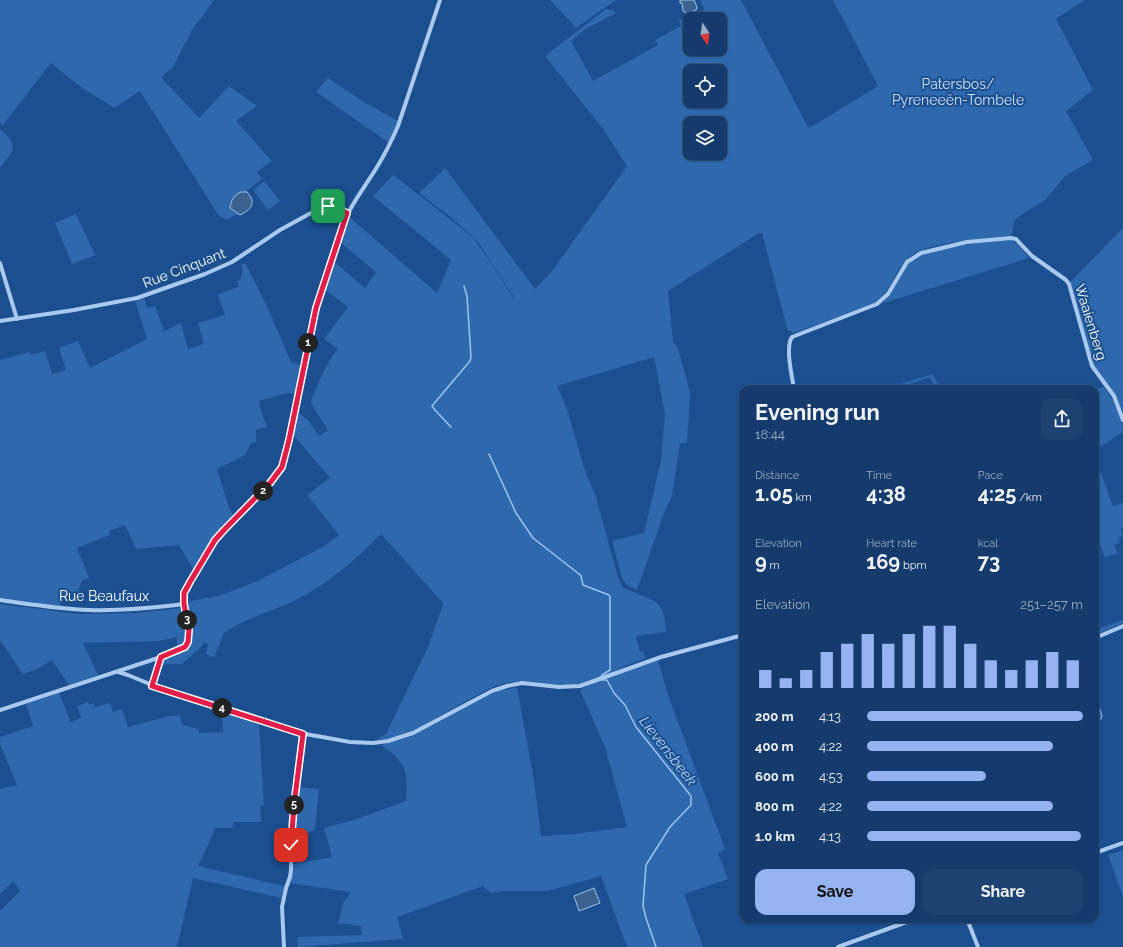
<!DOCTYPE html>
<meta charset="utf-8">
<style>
:root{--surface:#143b6b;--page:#1d4271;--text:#f1f3f6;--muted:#9dadc1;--line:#33557e;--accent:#95b2f1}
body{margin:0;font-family:Raleway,sans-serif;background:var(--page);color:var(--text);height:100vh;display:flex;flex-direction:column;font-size:15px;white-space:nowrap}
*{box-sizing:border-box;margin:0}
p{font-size:13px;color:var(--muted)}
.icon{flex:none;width:22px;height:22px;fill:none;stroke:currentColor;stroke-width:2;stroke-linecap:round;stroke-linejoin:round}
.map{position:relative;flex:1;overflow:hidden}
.side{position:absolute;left:739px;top:385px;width:360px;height:538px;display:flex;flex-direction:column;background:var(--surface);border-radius:12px;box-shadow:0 1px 3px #0004,0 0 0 1px var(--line)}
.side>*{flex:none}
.needle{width:26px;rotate:167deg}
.controls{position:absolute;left:683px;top:12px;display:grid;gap:8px}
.controls a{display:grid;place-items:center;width:44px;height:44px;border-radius:8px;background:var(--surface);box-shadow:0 1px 3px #0004,0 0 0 1px var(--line);font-size:20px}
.pin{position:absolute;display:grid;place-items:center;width:34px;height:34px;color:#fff;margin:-17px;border-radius:8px;box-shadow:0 2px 6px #0006}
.km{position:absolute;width:20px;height:20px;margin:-10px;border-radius:50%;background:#222;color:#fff;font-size:11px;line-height:20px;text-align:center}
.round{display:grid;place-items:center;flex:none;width:42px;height:42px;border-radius:12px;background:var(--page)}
.overview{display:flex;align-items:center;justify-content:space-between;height:68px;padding:0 16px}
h1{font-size:22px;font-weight:700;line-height:30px}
.metrics{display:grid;grid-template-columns:repeat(3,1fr);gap:6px;height:68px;padding:4px 16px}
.metrics div{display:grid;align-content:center}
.metrics b{font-size:20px;font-weight:700}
.metrics small{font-size:11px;font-weight:400}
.metrics p{font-size:11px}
.chart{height:112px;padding:8px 16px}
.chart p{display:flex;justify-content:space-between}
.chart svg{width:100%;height:72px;margin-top:4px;stroke:var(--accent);stroke-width:6}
.action{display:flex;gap:8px;margin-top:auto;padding:8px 16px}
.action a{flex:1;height:46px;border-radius:12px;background:var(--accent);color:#111;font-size:16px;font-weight:700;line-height:46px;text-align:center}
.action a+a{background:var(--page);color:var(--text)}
ul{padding:0 16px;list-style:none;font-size:13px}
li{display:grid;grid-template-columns:64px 48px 1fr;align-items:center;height:30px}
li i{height:10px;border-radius:5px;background:var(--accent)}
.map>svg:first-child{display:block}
.green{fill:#2e69ad;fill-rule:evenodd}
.water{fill:#3c6290;stroke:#9cc4f0}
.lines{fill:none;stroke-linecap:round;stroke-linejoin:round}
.stream{stroke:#9cc4f0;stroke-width:1.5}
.street{stroke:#a9c9ee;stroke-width:4}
.route-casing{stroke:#fff;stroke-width:8}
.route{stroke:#e11d48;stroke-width:5}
.labels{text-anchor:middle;stroke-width:4;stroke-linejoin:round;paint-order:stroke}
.park-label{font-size:14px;fill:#cfe3fa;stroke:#1b4f8f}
.street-label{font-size:14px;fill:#fff;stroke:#1b4f8f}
.water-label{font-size:15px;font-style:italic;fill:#b5d3f5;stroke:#1b4f8f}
</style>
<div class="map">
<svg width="1123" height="947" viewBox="0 0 1123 947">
<rect width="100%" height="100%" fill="#1b4f8f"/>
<path class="green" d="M0,0H214L192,30L173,67L161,77L199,118L229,86L257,106L236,121L272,161L257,172L262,179L248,190L247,192H241L230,208L240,215H235L228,220L219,216L140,91L115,108L82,88L51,63L3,125L0,122Z
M550,0H616L576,28Z
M700,0H741L808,127H811L878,86L833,0H1085L1056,19L1093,90L1066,111L1093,160L1065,176L1045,200L1018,217C1011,223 1015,231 1010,236C985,239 926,241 908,258C895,271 891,289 876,303L794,333L789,331L787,328L762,233H759L668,291L673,342L678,348L690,393L687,443H680L672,496L664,513L637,590L627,585L622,578L612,541L644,533L661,461L665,414L654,357L557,386L567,409L585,471L595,494L618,577L623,588C628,589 633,592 638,594C662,603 664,606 666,632L636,636L640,652L643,651L645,658C639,661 631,663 625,666C607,675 589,684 569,685C554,686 539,682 523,681C511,681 501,684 490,688C474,697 459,705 443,714C423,725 400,741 377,739L386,734L428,647L443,605L442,602L381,534C355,560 327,585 294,601C271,612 245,618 224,633L214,657L206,654L208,644L204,642L200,648L182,664H166L164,665L162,669L159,668L163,659C174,653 190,653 192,638L186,602L222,595L257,581L323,547L339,535L307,495L330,478L292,433L297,412L308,420L319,436L328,430L312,405L311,401C318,384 325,364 338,349L324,339L348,307L324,289L333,261L365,288L376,272L339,241L347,215L437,293L451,260L373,196L393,175L450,219L473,238L490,261L514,299H515L479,243L452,218L419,193L445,168L535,289L552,271L627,166L603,129L545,56L606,9L613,10L616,13L584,30L571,41L593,81L658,45L655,40L681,26L679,20L705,12ZM690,19H720V49H690ZM690,71H720V101H690ZM690,123H720V153H690Z
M328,78L364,102L398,121L389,143L316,92Z
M0,129C20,145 14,150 0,168Z
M264,181L280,201L268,210L253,190Z
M76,214L95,255L72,264L55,223Z
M1123,228V415L1116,398L1093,364L1070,282Z
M1011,240L1017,244L1029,258L883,303L908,264C924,248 987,241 1011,240Z
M245,263L267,306L291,362L302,365L297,394L287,393L259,401L262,414L267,427L256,430V442L251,443L245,455L217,469L229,508L233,515C217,531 205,550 193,569L179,545L136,549L125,525L109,531L110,535L77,548L89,578L82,581L76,596L58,599L62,607L0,599V360L30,352L31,355L45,351L52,374L66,370L59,348L78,341L90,368L147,339L135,301L144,298L147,308L155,306L164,331L181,323L188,349L204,344L198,323L225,315L218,295L239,286L237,281L240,280L243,270L241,265Z
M933,374L940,389H935L930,377L895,389H884Z
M1104,387C1113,399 1123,417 1123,432L1095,450V390Z
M1095,457L1113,506L1123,503V528L1121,529L1123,536L1119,537L1120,542L1114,545L1118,553L1105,557L1100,545L1095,547Z
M0,604L78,614L137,613L182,608C185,621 192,638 180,647H177V637L158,641L83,643L98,675L69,685L52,660L37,669L23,674L0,640Z
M1123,620V623L1095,635V630Z
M658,660L668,695L725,849L718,853L728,879L684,894L703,947H627L601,876L548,891H503L491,893L483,886L397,917L403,939L298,947L297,937L362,935L361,926L338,923L344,901L351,892L289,883L292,877L293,864L332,857L324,828L354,820L406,801C407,784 409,770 396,757C392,752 386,749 381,745L412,736L489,695L500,691L517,687L534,781L541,836L575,834L627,827L605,747L580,690L610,675Z
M59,693L71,722L81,718L77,706L88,702L89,705L94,703L95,707L110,703L113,712L122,709L128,727L169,716L180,715L182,725L199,729V733L223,732L222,711L259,725L264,805L260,806L261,822H233V828H214V832L198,866L284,886L281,898L193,878L177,947H0V911L20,891L13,881L0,894V789L17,785L0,744V737L33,726L26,704Z
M298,787L319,789L315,830L293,839Z
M1123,850V896L1108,855Z"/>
<path class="water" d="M680,0H694L697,7L696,10L687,13L683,11L682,3H680Z
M241,192H247C257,203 251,210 240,215L230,208C231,200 234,195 241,192Z
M1095,698L1097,700L1102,716L1101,719L1095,720Z
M594,888L600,903L579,911L574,896Z"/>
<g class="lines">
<path class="stream" d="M451,427L435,410L432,406L470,361L471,357L467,296L464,286
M489,454L516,513L533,538L579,574L581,576L583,585L609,595L610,597V670L602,675L601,677
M602,680H607L614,693L625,705L636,727L691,796V805L670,827L646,865L643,906L646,918L656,947"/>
<path class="street" d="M0,263L17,319
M0,321L74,310L137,298L205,274L232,262L280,230L320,208L328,206H333L347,213
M794,389C792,376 785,347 792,337L877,304L888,294L907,262L921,253L967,242L1011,238L1016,239L1032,256L1066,280L1069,284L1092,366L1114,396L1123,420
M0,600C29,604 59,609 89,610C120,611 152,608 184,604
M1095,638L1123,626
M118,672L128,675L152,685L300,733L350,742L373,743L388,741L413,733L492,691L507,686L522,683L559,687L580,686L661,657L743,635
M152,685L161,657
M0,710L173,653L185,647L189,640V630L184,604L185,593L190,582L220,534L270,483L282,467L289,440L316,308L342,226C350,205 365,187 377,167C385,154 392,140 398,126L440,0
M1095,853L1123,843
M967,919L978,947
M284,947L282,907L286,888L290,877L291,870V838L294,805L303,734
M838,947L915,919"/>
</g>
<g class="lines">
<g class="route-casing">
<path id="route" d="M291,845L294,805L303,734L152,686L161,657L185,647L188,642L189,630L184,604V593L190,582L215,540L224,530L270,483L282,467L289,440L316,308L347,213L337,208L328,206"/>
</g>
<use href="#route" class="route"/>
</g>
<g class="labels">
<g class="park-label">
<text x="958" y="89">Patersbos/<tspan x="958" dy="16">Pyreneeën-Tombele</tspan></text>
</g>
<g class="street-label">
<text transform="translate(184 268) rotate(-21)" y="5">Rue Cinquant</text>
<text transform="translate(1091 322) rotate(73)" y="5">Waaienberg</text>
<text x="104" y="601">Rue Beaufaux</text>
</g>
<g class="water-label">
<text transform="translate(668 751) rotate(52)" y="5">Lievensbeek</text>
</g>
</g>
</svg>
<div class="controls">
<a><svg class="needle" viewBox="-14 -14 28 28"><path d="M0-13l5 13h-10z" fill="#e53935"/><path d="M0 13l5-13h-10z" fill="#9dadc1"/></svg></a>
<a><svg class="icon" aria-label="locate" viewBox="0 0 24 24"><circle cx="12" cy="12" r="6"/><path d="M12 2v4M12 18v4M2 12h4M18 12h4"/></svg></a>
<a><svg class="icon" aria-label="layers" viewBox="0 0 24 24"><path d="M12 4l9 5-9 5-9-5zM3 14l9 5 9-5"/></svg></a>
</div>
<div class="pin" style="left:328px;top:206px;background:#1e9e55"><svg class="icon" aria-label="arrive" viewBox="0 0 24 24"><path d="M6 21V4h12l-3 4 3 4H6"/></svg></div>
<div class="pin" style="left:291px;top:845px;background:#d93025"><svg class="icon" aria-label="check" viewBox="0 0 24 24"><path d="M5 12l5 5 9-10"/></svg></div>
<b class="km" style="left:308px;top:343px">1</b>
<b class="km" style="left:263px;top:491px">2</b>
<b class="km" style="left:187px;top:620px">3</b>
<b class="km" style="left:222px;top:708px">4</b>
<b class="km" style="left:294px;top:805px">5</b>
<section class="side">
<div class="overview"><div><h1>Evening run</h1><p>18:44</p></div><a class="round"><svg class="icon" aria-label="share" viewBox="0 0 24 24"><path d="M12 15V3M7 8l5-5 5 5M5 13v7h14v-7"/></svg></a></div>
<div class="metrics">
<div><p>Distance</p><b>1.05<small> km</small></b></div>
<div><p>Time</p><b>4:38</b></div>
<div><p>Pace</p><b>4:25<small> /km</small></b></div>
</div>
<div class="metrics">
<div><p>Elevation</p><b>9<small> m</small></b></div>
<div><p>Heart rate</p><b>169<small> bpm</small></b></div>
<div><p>kcal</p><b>73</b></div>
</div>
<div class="chart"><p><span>Elevation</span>251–257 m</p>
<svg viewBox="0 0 160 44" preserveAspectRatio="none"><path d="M5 44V33M15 44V38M25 44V33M35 44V22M45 44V17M55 44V11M65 44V17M75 44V11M85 44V6M95 44V6M105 44V17M115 44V27M125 44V33M135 44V27M145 44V22M155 44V27"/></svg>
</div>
<ul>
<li><b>200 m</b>4:13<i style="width:100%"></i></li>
<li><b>400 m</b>4:22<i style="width:86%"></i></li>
<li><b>600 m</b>4:53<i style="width:55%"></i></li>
<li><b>800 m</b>4:22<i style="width:86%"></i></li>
<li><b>1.0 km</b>4:13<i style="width:99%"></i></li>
</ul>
<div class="action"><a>Save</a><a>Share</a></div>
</section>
</div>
